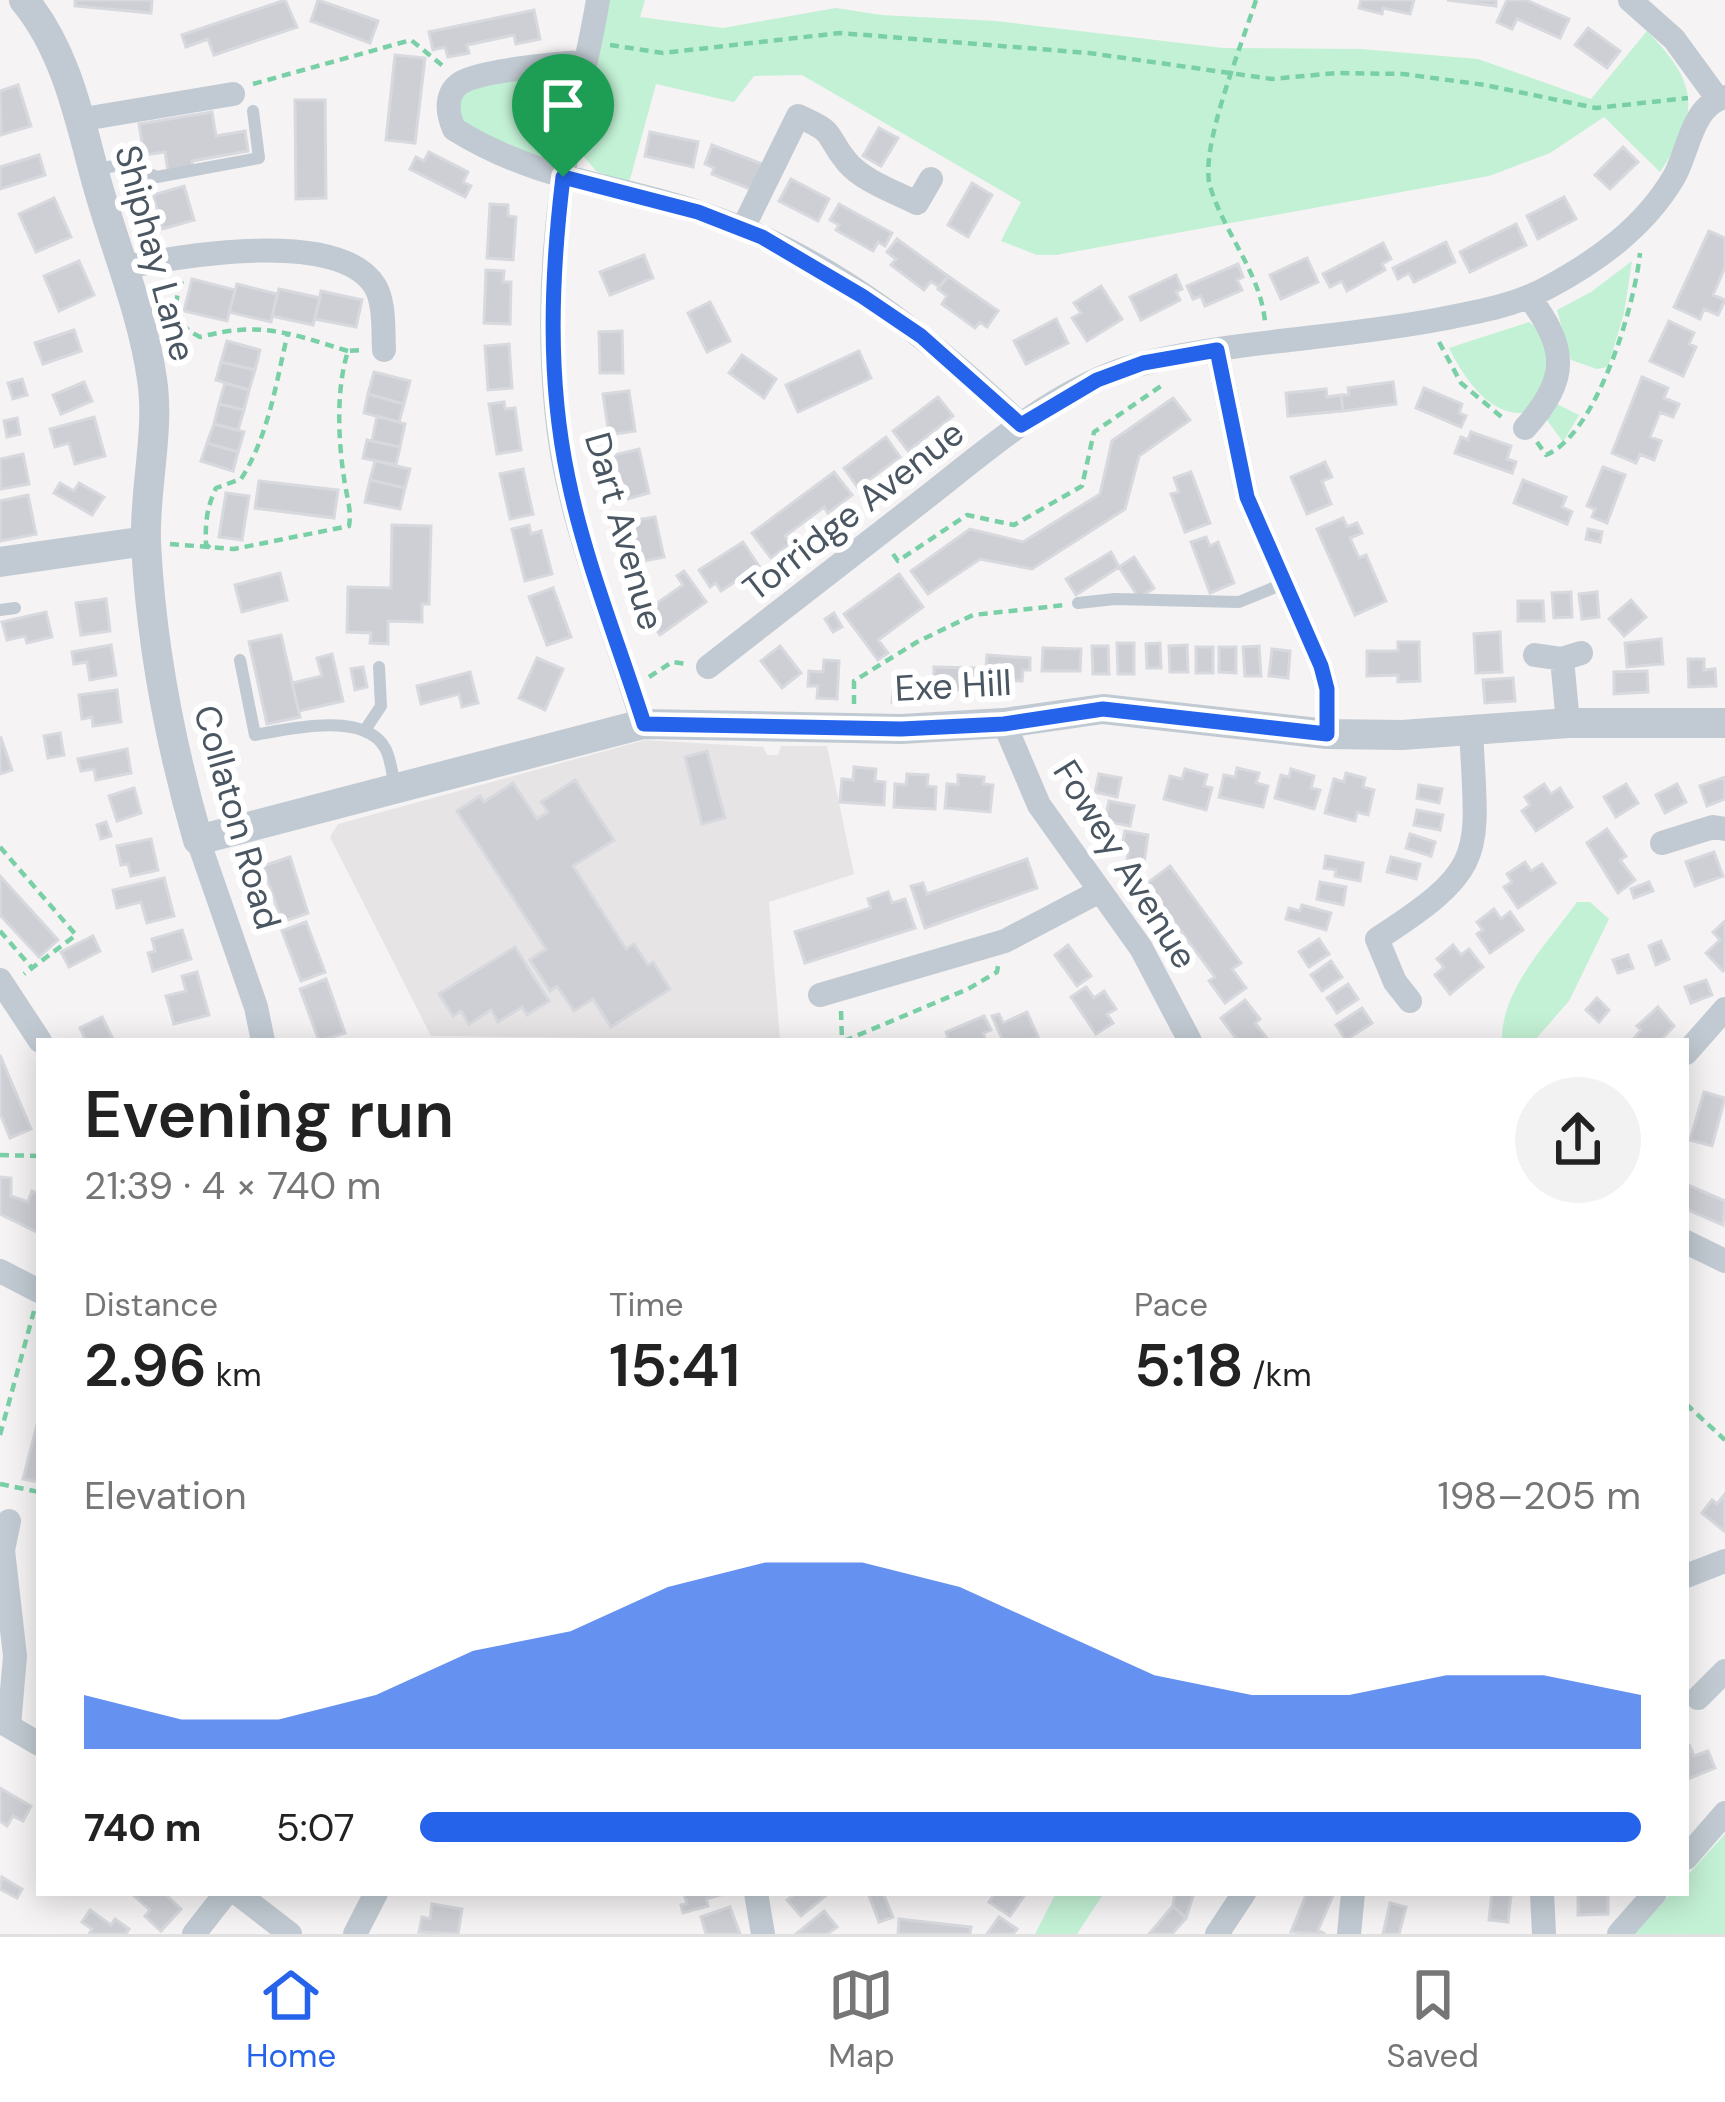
<!DOCTYPE html>
<meta charset="utf-8">
<style>
:root{--surface:#fff;--page:#f2f2f2;--text:#222;--muted:#767676;--line:#e0e0e0;--accent:#2563eb}
body{margin:0;font-family:"DM Sans",sans-serif;background:var(--page);color:var(--text);height:100vh;display:flex;flex-direction:column;font-size:45px;white-space:nowrap}
*{box-sizing:border-box;margin:0}
p{font-size:39px;color:var(--muted)}
.icon{flex:none;width:66px;height:66px;fill:none;stroke:currentColor;stroke-width:2;stroke-linecap:round;stroke-linejoin:round}
.map{position:relative;flex:1;overflow:hidden}
.details{position:absolute;left:36px;top:1038px;width:1653px;height:858px;display:flex;flex-direction:column;background:var(--surface);border-radius:0px;box-shadow:0 6px 30px #0003}
.details>*{flex:none}
.pin{position:absolute;display:grid;place-items:center;width:102px;height:102px;color:#fff;margin:-123px -51px;border-radius:50% 50% 50% 0;rotate:-45deg;box-shadow:0 0 12px #0007}
.pin .icon{rotate:45deg}
.round{display:grid;place-items:center;flex:none;width:126px;height:126px;border-radius:63px;background:var(--page)}
.head{display:flex;align-items:center;justify-content:space-between;height:204px;padding:0 48px}
h1{font-size:66px;font-weight:600;line-height:90px}
.figures{display:grid;grid-template-columns:repeat(3,1fr);gap:18px;height:204px;padding:12px 48px}
.figures div{display:grid;align-content:center}
.figures b{font-size:60px;font-weight:600}
.figures small{font-size:33px;font-weight:400}
.figures p{font-size:33px}
.chart{height:336px;padding:24px 48px}
.chart p{display:flex;justify-content:space-between}
.chart svg{width:100%;height:216px;margin-top:12px;fill:var(--accent);opacity:.7}
ul{padding:0 48px;list-style:none;font-size:39px}
li{display:grid;grid-template-columns:192px 144px 1fr;align-items:center;height:90px}
li i{height:30px;border-radius:15px;background:var(--accent)}
.tab-bar{display:flex;justify-content:space-around;align-items:center;height:168px;border-top:3px solid var(--line);background:var(--surface);font-size:33px;color:var(--muted)}
.tab-bar a{display:grid;justify-items:center;gap:6px}
.tab-bar .selected{color:var(--accent)}
.map>svg:first-child{display:block}
.education{fill:#e6e4e5}
.green{fill:#c3f1d5}
.building{fill:#cdcfd5;stroke:#d7d9de;stroke-width:3}
.lines{fill:none;stroke-linecap:round;stroke-linejoin:round}
.path{stroke:#7ad0a6;stroke-width:4.5;stroke-dasharray:9 6;stroke-linecap:butt}
.service{stroke:#c1cad2;stroke-width:12}
.minor{stroke:#c1cad2;stroke-width:24}
.tertiary{stroke:#c1cad2;stroke-width:30}
.route-casing{stroke:#fff;stroke-width:24}
.route{stroke:#2563eb;stroke-width:15}
.labels{text-anchor:middle;stroke-width:12;stroke-linejoin:round;paint-order:stroke}
.street-label{font-size:36px;fill:#4a5661;stroke:#fff}
</style>
<div class="map">
<svg width="1725" height="1934" viewBox="0 0 1725 1934">
<rect width="100%" height="100%" fill="#f5f3f3"/>
<path class="education" d="M645,740L763,747L767,755H778L781,746H827L854,874L769,902L780,1040L431,1036L330,837L338,824Z"/>
<path class="green" d="M609,0H645L640,17L723,28L836,8L881,15L996,21L1223,48L1361,49L1478,59L1591,99L1647,31C1698,83 1701,111 1660,172L1604,117L1550,153L1489,176L1056,255H1037L1001,241L1021,202L802,75L754,76L734,102L656,84L629,183L596,171L581,153Z
M584,62L563,177L473,141L450,95Z
M1632,261L1624,313L1608,367L1597,369L1571,360L1557,310L1591,292Z
M1529,322L1543,333L1548,371L1528,412C1492,420 1463,377 1449,348Z
M1555,403L1579,415L1563,442L1547,420Z
M1577,902H1590L1609,919L1569,1001L1534,1041H1502C1501,989 1548,943 1577,902Z
M1725,1834V1934H1634L1671,1893H1686V1877Z
M1056,1893H1104L1077,1934H1035Z"/>
<path class="building" d="M75,0H152L151,13L75,6Z
M285,0L297,27L214,55L208,39L186,47L182,35Z
M318,0L378,21L370,43L311,21Z
M1361,0H1414L1410,14L1383,8L1382,14L1359,8Z
M1447,0H1496V6Z
M1507,0H1526L1569,19L1560,38L1517,19L1512,29L1497,22Z
M534,10L540,39L516,44L514,35L467,45L469,53L448,57L445,47L433,50L429,32Z
M1588,28L1620,51L1607,68L1575,45Z
M395,55L425,58L415,143L386,140Z
M18,85L31,126L1,135L0,91Z
M295,100H325L326,198L296,199Z
M212,112L216,136L245,131L248,151L192,161L193,167L168,171L165,152L144,155L139,124Z
M879,128L898,138L881,166L863,156Z
M650,132L698,142L693,167L645,156Z
M712,145L762,164L753,190L712,174L714,168L705,164Z
M1623,147L1638,162L1610,189L1595,175Z
M429,152L468,172L463,182L471,186L465,197L410,169L416,157L424,161Z
M39,155L45,175L0,189V167Z
M791,179L829,199L818,221L779,201Z
M972,183L992,195L968,237L948,225Z
M184,186L194,220L163,229L153,195Z
M1564,197L1576,219L1538,239L1527,216Z
M54,198L71,237L36,252L19,214Z
M490,204L508,205V216L516,217L513,260L487,258Z
M839,204L892,233L885,246L878,242L873,251L836,230L839,225L830,220Z
M1516,224L1526,245L1470,272L1460,252Z
M1709,231L1725,238V267L1713,295L1725,300L1718,315L1704,309L1700,319L1674,307Z
M897,239L948,276L939,287L931,281L924,290L891,265L896,259L887,252Z
M1446,242L1455,262L1414,282L1409,273L1398,279L1393,268Z
M1383,243L1391,259L1382,264L1385,270L1347,291L1342,281L1330,287L1323,274Z
M644,255L653,278L610,295L600,272Z
M1307,258L1318,282L1281,299L1270,275Z
M79,261L94,295L59,311L44,276Z
M1238,264L1243,277L1237,280L1242,290L1205,306L1201,296L1193,299L1187,286Z
M486,270L504,271L503,282H511L510,324L484,323Z
M1176,275L1182,289L1176,292L1180,300L1141,320L1130,297Z
M948,276L998,311L987,327L980,322L975,328L942,304L947,296L938,289Z
M192,279L235,290L227,321L184,311Z
M237,284L277,294L271,322L229,312Z
M1101,286L1122,319L1087,341L1072,318L1081,313L1074,303Z
M279,289L320,298L313,325L272,316Z
M321,291L362,300L356,327L315,319Z
M710,302L730,341L707,352L688,313Z
M1056,319L1068,343L1026,364L1014,341Z
M1669,321L1694,333L1689,344L1696,347L1683,376L1650,361Z
M74,330L81,351L43,364L35,343Z
M622,331L623,373H600L599,332Z
M227,341L260,350L255,370L221,362Z
M509,344L512,388L488,390L485,346Z
M859,351L871,378L798,412L786,385Z
M742,355L776,379L764,398L729,373Z
M221,362L255,370L249,390L216,380Z
M374,372L410,381L404,404L368,394Z
M1642,377L1668,388L1664,398L1679,404L1673,417L1660,412L1650,437L1661,441L1654,460L1640,454L1636,463L1612,453Z
M22,379L27,395L13,399L8,383Z
M84,382L92,401L61,414L53,395Z
M1393,382L1396,404L1343,411L1341,395H1349L1348,388Z
M225,383L249,390L244,410L219,404Z
M1424,388L1462,404L1459,413L1466,416L1461,427L1416,408Z
M1326,389L1327,397L1341,395L1343,411L1288,416L1286,393Z
M629,391L635,431L609,435L603,394Z
M368,394L404,404L399,422L364,413Z
M938,397L953,416L908,451L893,431Z
M1173,398L1190,420L1139,456L1125,509L1032,569L980,559L928,594L911,571L970,529L1023,542L1100,494L1112,441Z
M504,402L505,409L515,408L521,450L497,454L489,404Z
M219,404L244,410L238,430L214,424Z
M377,416L405,424L400,447L372,441Z
M94,417L105,456L75,464L69,443L55,447L50,429Z
M17,418L20,434L7,437L4,421Z
M214,424L244,432L238,452L207,443Z
M1471,432L1511,446L1507,459L1516,462L1512,473L1455,453L1461,437L1468,440Z
M886,437L900,457L858,488L844,468Z
M367,440L400,447L396,465L363,458Z
M207,443L238,452L233,471L201,461Z
M639,449L649,493L624,500L614,455Z
M23,454L29,484L1,489L0,459Z
M375,461L410,469L405,488L370,480Z
M1325,462L1332,477L1322,481L1331,504L1307,514L1291,477Z
M1603,467L1625,475L1607,523L1592,517L1595,509L1587,506Z
M523,469L533,514L510,519L500,474Z
M834,472L852,495L828,513L824,507L785,536L791,543L771,558L752,533Z
M1191,472L1210,523L1185,532L1171,494L1179,492L1174,478Z
M370,480L405,488L400,509L365,502Z
M1523,480L1566,497L1562,507L1572,512L1567,524L1514,503Z
M259,481L338,490L334,518L255,508Z
M60,483L74,491L79,483L104,497L92,515L54,493Z
M226,493L249,496L242,540L219,537Z
M28,495L36,534L0,541V501Z
M655,517L664,557L639,562L630,521Z
M1343,518L1347,527L1357,523L1362,533L1350,538L1359,558L1366,555L1386,601L1355,615L1317,529Z
M392,525L431,526L429,604H422V622L388,621V644L370,643L371,633L347,632L348,587L391,588Z
M529,525L531,534L541,531L552,574L525,581L512,529Z
M1588,529L1602,532L1600,542L1586,539Z
M1206,537L1210,546L1218,542L1234,583L1210,593L1191,542Z
M743,542L759,566L721,591L716,583L710,587L699,570Z
M1111,552L1119,567L1076,595L1066,579Z
M1134,557L1154,588L1139,598L1119,567Z
M684,571L706,602L660,635L639,606L649,600L653,606L683,585L677,576Z
M280,573L287,600L242,612L235,585Z
M899,574L923,607L878,640L888,653L878,660L844,614Z
M553,588L571,637L547,645L529,597Z
M1571,592L1572,617L1554,618L1552,593Z
M1597,592L1599,617L1582,619L1579,594Z
M106,599L110,631L81,635L76,603Z
M1631,600L1646,617L1624,636L1609,619Z
M1518,601H1543L1544,621H1518Z
M46,612L52,637L27,643L25,636L7,640L2,622Z
M834,613L842,627L833,632L825,619Z
M1500,632L1502,672L1476,673L1474,634Z
M281,635L300,717L267,724L249,642Z
M1661,639L1663,664L1627,667L1625,643Z
M1398,642H1419L1420,681L1398,682V675L1367,676V651H1398Z
M1117,643H1134V674H1118Z
M1160,643L1161,668H1147L1146,644Z
M111,645L116,675L90,680L87,662L74,664L72,652Z
M1187,645L1188,672H1170L1169,646Z
M780,646L801,673L782,688L761,661Z
M1092,646H1108L1109,674H1093Z
M1259,646L1261,676H1245L1243,647Z
M1196,647H1213V673H1196Z
M1219,647H1236V673L1219,672Z
M1043,648L1081,649L1080,671H1042Z
M1272,649L1290,651L1288,678L1269,676Z
M332,654L343,701L299,711L292,683L322,676L317,658Z
M987,655L1030,658V670H1023L1022,681L985,679Z
M537,658L563,669L545,710L519,698Z
M1688,659H1704V670L1715,669L1716,686L1689,687Z
M824,660L839,661L837,699L817,698L818,686H808L809,671L823,672Z
M363,667L367,687L355,690L351,669Z
M934,667L976,668V679H969V690L934,689Z
M1647,671L1648,692L1614,694V672Z
M470,672L478,703L462,707L459,694L421,704L417,686Z
M1513,678L1515,701L1485,703L1483,680Z
M894,681L923,683L922,697L909,696V703L892,702Z
M117,690L121,722L93,726L92,717L82,719L79,695Z
M60,733L64,755L48,758L44,736Z
M1,738L12,770L0,774V739Z
M127,749L131,773L96,780L94,769L81,771L78,759Z
M707,751L725,818L702,824L685,757Z
M854,767L876,769L875,781L885,782L884,805L840,802L842,779L853,780Z
M1237,768L1259,773L1256,783L1268,786L1263,807L1219,797L1224,775L1235,777Z
M1185,769L1207,775L1204,786L1212,788L1206,810L1164,799L1170,776L1182,779Z
M1291,769L1314,776L1311,788L1320,790L1314,809L1275,798L1281,775L1289,777Z
M1346,773L1365,778L1363,787L1374,790L1368,815L1357,812L1355,821L1325,813L1334,779L1344,782Z
M907,774L928,775L927,786L936,787L935,809L894,807L895,784L906,785Z
M1099,774L1121,778L1117,797L1095,792Z
M958,775L984,777L983,784L993,785L990,812L945,808L947,784L958,785Z
M1725,777V799L1707,806L1700,786Z
M575,780L614,840L573,866L626,949L634,944L648,965L653,962L670,989L611,1027L593,999L574,1011L557,986L550,991L530,960L546,949L457,811L480,796L484,802L513,783L537,819L548,812L541,802Z
M1544,784L1551,794L1560,788L1572,807L1536,831L1522,811L1530,805L1525,797Z
M1626,784L1638,803L1616,817L1604,797Z
M1677,784L1686,802L1665,813L1656,795Z
M1419,785L1442,789L1439,803L1417,798Z
M134,788L141,813L117,821L109,796Z
M1109,801L1134,806L1130,826L1105,821Z
M1417,810L1443,815L1440,830L1414,825Z
M106,822L111,836L101,839L97,825Z
M1607,829L1626,856L1620,860L1635,880L1618,893L1587,843Z
M1125,831L1148,835L1144,863L1127,860L1129,848L1122,847Z
M1410,834L1435,842L1431,856L1406,848Z
M151,839L158,870L131,876L128,864L121,865L117,846Z
M1714,852L1723,876L1695,886L1686,862Z
M1326,856L1363,863L1360,881L1335,876L1336,870L1324,868Z
M290,857L308,913L282,922L263,866Z
M1391,857L1420,864L1416,879L1387,872Z
M1027,859L1037,888L925,928L911,886L923,883L927,894Z
M1525,862L1531,871L1542,864L1555,883L1518,908L1504,887L1512,882L1507,874Z
M1170,866L1241,963L1232,969L1246,988L1225,1003L1209,981L1215,977L1146,884Z
M0,876L58,940L39,957L0,915Z
M164,878L174,916L147,923L141,902L117,908L113,890Z
M1320,882L1346,887L1343,905L1317,899Z
M1649,882L1653,891L1634,898L1631,889Z
M888,892L892,903L905,899L915,928L805,963L795,932L871,908L868,899Z
M1302,905L1331,913L1326,930L1286,919L1289,908L1300,911Z
M1494,909L1501,919L1510,912L1523,930L1490,953L1477,934L1483,930L1477,922Z
M1725,921V969L1723,971L1706,953L1720,940L1713,932Z
M306,922L325,972L301,981L282,931Z
M182,930L191,959L153,971L148,953L155,951L152,939Z
M93,936L100,951L69,967L61,952Z
M1319,939L1329,954L1309,967L1299,952Z
M1661,941L1669,959L1656,965L1649,946Z
M1068,945L1091,976L1077,986L1055,955Z
M1453,945L1461,955L1469,949L1483,967L1450,994L1435,975L1444,967L1437,959Z
M515,947L549,1001L527,1015L522,1007L498,1022L491,1010L469,1024L461,1011L453,1016L439,994Z
M1628,955L1633,968L1618,973L1613,960Z
M1331,961L1342,977L1322,991L1311,975Z
M197,972L209,1015L174,1024L166,996L186,991L182,976Z
M326,979L345,1033L319,1041L300,989Z
M1706,980L1712,995L1691,1003L1685,987Z
M1348,984L1358,999L1337,1013L1327,998Z
M1086,987L1094,998L1104,991L1116,1009L1107,1014L1113,1023L1096,1034L1071,997Z
M1597,998L1609,1010L1599,1022L1586,1010Z
M1245,1000L1260,1019L1255,1023L1269,1041H1238L1221,1018Z
M1658,1007L1674,1026L1660,1041H1632L1641,1030L1637,1026Z
M1362,1008L1372,1023L1346,1040L1336,1025Z
M1027,1012L1038,1037L1027,1041H1003L992,1016L999,1014L1003,1023Z
M984,1016L991,1030L983,1033L986,1041H949L946,1032Z
M102,1017L114,1041H86L80,1028Z
M0,1055L31,1129L10,1138L0,1113Z
M1704,1092L1725,1098L1712,1146L1690,1140Z
M0,1177L11,1178V1196L28,1202L32,1191L39,1194V1233L0,1214Z
M1686,1184L1725,1201L1723,1225L1686,1209Z
M39,1417V1482L23,1479Z
M1725,1494V1530L1724,1531L1702,1513L1712,1500L1717,1504Z
M1689,1744L1694,1756L1708,1751L1715,1768L1688,1779Z
M0,1788L31,1806L23,1821L13,1816L7,1826L0,1821Z
M2,1877L22,1889L17,1898L0,1889Z
M131,1893H164L181,1909L161,1931L145,1916L150,1910Z
M684,1893H727L706,1899L708,1906L683,1913L681,1905L687,1904Z
M796,1893H829L801,1916L787,1900Z
M868,1893H883L893,1917L879,1922Z
M995,1893H1026L1010,1916L989,1902Z
M1175,1893H1194L1186,1918L1173,1906Z
M1307,1893H1334L1318,1930L1325,1934L1291,1932Z
M1492,1893H1522L1511,1895L1508,1922L1489,1920Z
M1578,1893H1608V1914L1578,1915Z
M1390,1903L1406,1907L1399,1934H1383Z
M432,1904L462,1909L458,1934L419,1932L422,1917L430,1919Z
M1173,1906L1186,1918L1172,1934H1149Z
M730,1907L740,1934H706L701,1917Z
M90,1910L111,1925L115,1919L129,1929L126,1934H89L92,1929L82,1922Z
M824,1911L837,1927L827,1934H796Z
M999,1917L1017,1929L1013,1934H987Z
M899,1919L971,1927L970,1934H898Z"/>
<g class="lines">
<path class="path" d="M1256,0C1243,42 1199,148 1210,186C1224,233 1261,274 1265,322
M610,45L663,53L840,33L1089,53L1272,79L1336,73L1403,74L1485,85L1596,108L1688,98
M253,84L411,40L443,66
M182,281C172,307 173,324 200,337C261,321 289,333 348,351
M1439,342L1461,383L1504,419
M1537,442L1546,455C1597,434 1635,305 1640,253
M170,544L234,549L349,526C352,509 346,495 344,478C338,438 336,389 348,351L361,350
M210,548L206,544C205,523 207,507 216,488L241,479C269,435 276,383 288,332
M893,554L898,561L967,515L1014,525L1082,486L1094,432L1164,384
M649,677L672,662L687,664
M854,704V681L917,642L973,615L1065,605
M0,847L76,935L24,974
M0,931L32,968
M841,1011L842,1041
M844,1041L968,989L997,972L998,966
M0,1155L39,1156
M1686,1404L1725,1440
M0,1435L34,1311
M0,1484L39,1492"/>
<path class="service" d="M96,169L127,164L157,177L259,158L253,111
M1078,603L1115,599L1239,602L1283,584
M0,610L15,608
M240,660L255,735C289,729 364,711 385,748C391,758 392,775 395,786
M365,730L381,706L379,667"/>
<path class="minor" d="M598,0C588,60 571,119 563,179C552,254 549,332 556,407C565,516 612,620 643,724
M1630,0L1674,39L1717,98
M584,62C561,63 475,71 459,84C444,96 448,115 454,129C539,182 614,183 704,214C824,254 931,338 1021,425
M78,120L233,94
M743,228L798,116C839,134 823,133 847,162C863,181 895,192 917,203L931,179
M126,267C180,256 340,228 375,286C385,303 383,330 384,350
M1217,350L1247,497L1321,666L1327,689V734
M1525,428C1570,378 1567,348 1529,297
M1535,655L1562,659L1581,653
M1562,659L1568,723
M708,667C780,611 852,556 923,500C990,448 1061,383 1145,363C1242,340 1344,338 1441,319C1477,312 1513,306 1545,289C1596,262 1644,228 1674,177C1689,151 1691,106 1725,97
M1004,723L1039,805L1141,948L1190,1041
M198,840L256,1007L263,1041
M1662,843L1713,827L1725,829
M0,980L40,1041
M820,995L1005,941L1100,891
M1410,1001L1395,982L1377,939C1490,866 1477,856 1471,729
M1686,1053L1725,1009
M1686,1242L1725,1261
M0,1271L39,1291
M9,1521L3,1550L15,1656L9,1726
M1686,1576L1725,1561
M1698,1698L1725,1671
M0,1721L39,1744
M1686,1858L1725,1813
M237,1893L290,1934
M756,1893L763,1934
M1542,1893L1544,1934
M194,1934L226,1893
M355,1934L376,1893
M1217,1934L1244,1893
M1349,1934L1353,1893
M1619,1934L1655,1893"/>
<path class="tertiary" d="M24,0C65,49 79,116 95,176C113,244 142,309 152,379C160,432 144,489 146,543C151,644 170,743 198,840L643,724L901,729L1004,723L1103,709L1327,734L1402,735L1568,723H1725
M0,562L146,541"/>
</g>
<g class="lines">
<g class="route-casing">
<path id="route" d="M563,177L698,212L762,237L862,296L921,336L1021,425L1097,380L1143,363L1217,350L1247,497L1321,666L1327,689V734L1103,709L1004,724L901,729L644,724C618,642 585,561 568,478C547,378 551,277 563,177Z"/>
</g>
<use href="#route" class="route"/>
</g>
<g class="labels">
<g class="street-label">
<text transform="translate(156 253) rotate(75)" y="13">Shiphay Lane</text>
<text transform="translate(853 510) rotate(-38)" y="13">Torridge Avenue</text>
<text transform="translate(625 531) rotate(74)" y="13">Dart Avenue</text>
<text transform="translate(953 685) rotate(-3)" y="13">Exe Hill</text>
<text transform="translate(238 817) rotate(74)" y="13">Collaton Road</text>
<text transform="translate(1126 864) rotate(58)" y="13">Fowey Avenue</text>
</g>
</g>
</svg>
<div class="pin" style="left:563px;top:177px;background:#1e9e55"><svg class="icon" aria-label="arrive" viewBox="0 0 24 24"><path d="M6 21V4h12l-3 4 3 4H6"/></svg></div>
<section class="details">
<div class="head"><div><h1>Evening run</h1><p>21:39 · 4 × 740 m</p></div><a class="round"><svg class="icon" aria-label="share" viewBox="0 0 24 24"><path d="M12 15V3M7 8l5-5 5 5M5 13v7h14v-7"/></svg></a></div>
<div class="figures">
<div><p>Distance</p><b>2.96<small> km</small></b></div>
<div><p>Time</p><b>15:41</b></div>
<div><p>Pace</p><b>5:18<small> /km</small></b></div>
</div>
<div class="chart"><p><span>Elevation</span>198–205 m</p>
<svg viewBox="0 0 160 44" preserveAspectRatio="none"><path d="M0 44V33L10 38L20 38L30 33L40 24L50 20L60 11L70 6L80 6L90 11L100 20L110 29L120 33L130 33L140 29L150 29L160 33V44z"/></svg>
</div>
<ul>
<li><b>740 m</b>5:07<i style="width:100%"></i></li>
</ul>
</section>
</div>
<nav class="tab-bar">
<a class="selected"><svg class="icon" aria-label="home" viewBox="0 0 24 24"><path d="M3 11l9-7 9 7M6 9v11h12V9"/></svg>Home</a>
<a><svg class="icon" aria-label="map" viewBox="0 0 24 24"><path d="M3 6l6-2 6 2 6-2v14l-6 2-6-2-6 2zM9 4v14M15 6v14"/></svg>Map</a>
<a><svg class="icon" aria-label="saved" viewBox="0 0 24 24"><path d="M7 4h10v16l-5-4-5 4z"/></svg>Saved</a>
</nav>
